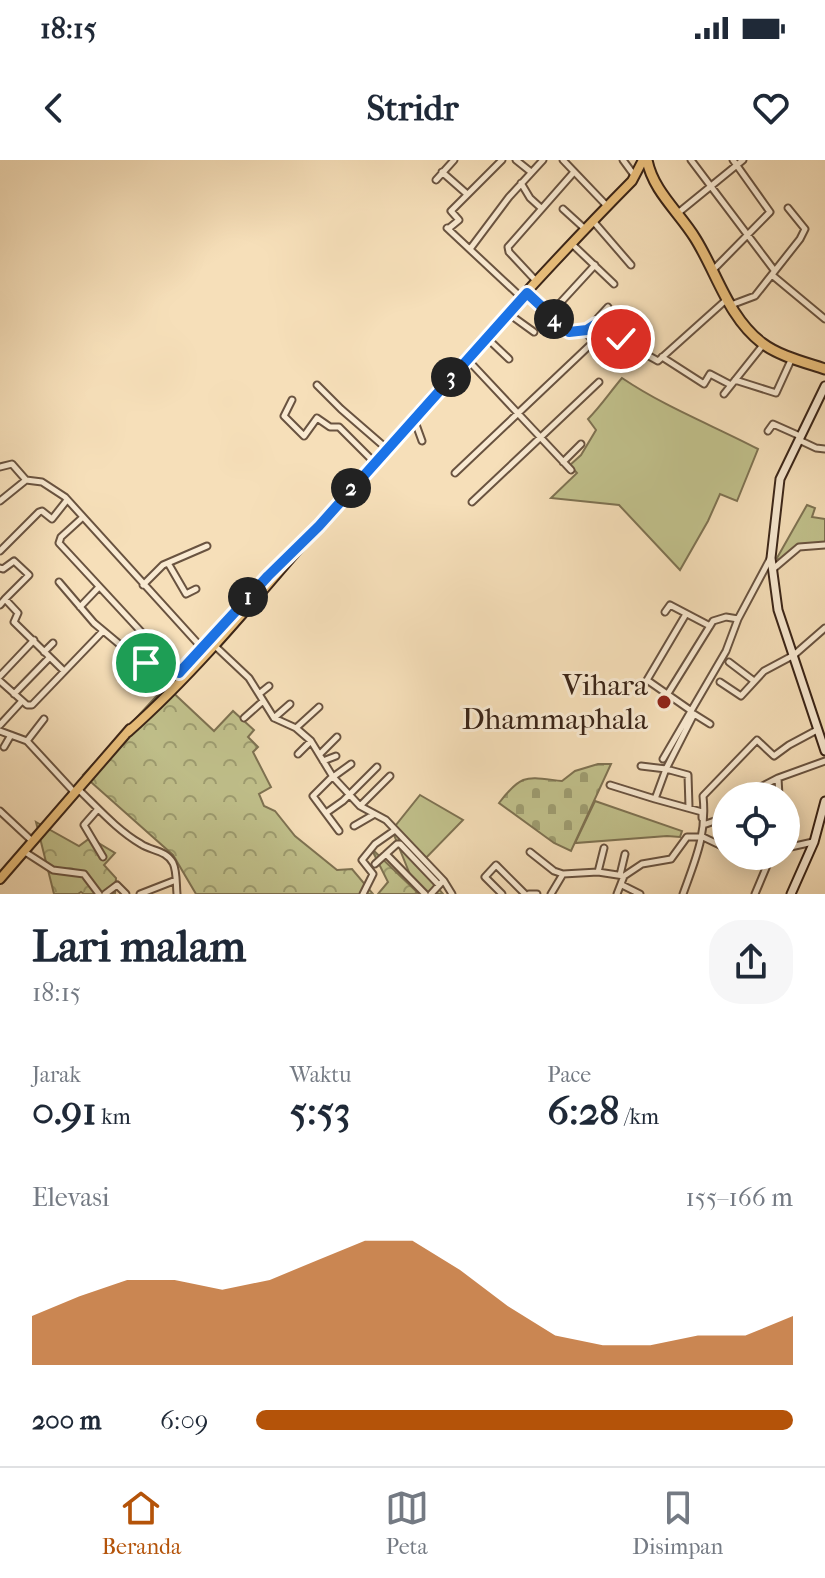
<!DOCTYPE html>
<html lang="id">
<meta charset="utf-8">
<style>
:root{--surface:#fff;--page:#f6f6f7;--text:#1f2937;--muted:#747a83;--line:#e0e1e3;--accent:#b45309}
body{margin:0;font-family:"IM FELL French Canon",serif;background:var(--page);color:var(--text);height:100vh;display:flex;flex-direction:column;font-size:30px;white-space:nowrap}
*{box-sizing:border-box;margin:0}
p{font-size:26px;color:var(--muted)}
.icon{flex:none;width:44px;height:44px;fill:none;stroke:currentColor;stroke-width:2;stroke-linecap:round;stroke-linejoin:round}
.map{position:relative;height:734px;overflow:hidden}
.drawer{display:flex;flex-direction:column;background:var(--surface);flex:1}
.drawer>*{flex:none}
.buttons{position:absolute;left:712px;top:622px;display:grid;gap:16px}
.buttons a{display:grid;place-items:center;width:88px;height:88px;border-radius:50%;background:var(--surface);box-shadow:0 4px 20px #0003;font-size:40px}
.pin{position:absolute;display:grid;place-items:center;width:68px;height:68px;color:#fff;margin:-34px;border:4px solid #fff;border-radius:50%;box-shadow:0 2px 8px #0007}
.km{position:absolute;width:40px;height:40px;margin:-20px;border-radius:50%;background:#222;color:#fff;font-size:22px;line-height:40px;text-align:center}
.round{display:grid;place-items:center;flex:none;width:84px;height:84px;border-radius:32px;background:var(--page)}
.overview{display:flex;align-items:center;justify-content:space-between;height:136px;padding:0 32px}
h1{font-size:44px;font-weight:700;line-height:60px}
.figures{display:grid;grid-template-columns:repeat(3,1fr);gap:12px;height:136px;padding:8px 32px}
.figures div{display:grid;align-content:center}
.figures b{font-size:40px;font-weight:700}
.figures small{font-size:22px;font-weight:400}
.figures p{font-size:22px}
.chart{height:224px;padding:16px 32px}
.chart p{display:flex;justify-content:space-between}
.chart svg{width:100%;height:144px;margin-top:8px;fill:var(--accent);opacity:.7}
ul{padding:0 32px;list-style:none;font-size:26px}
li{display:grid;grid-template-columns:128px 96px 1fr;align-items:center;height:60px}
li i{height:20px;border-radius:10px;background:var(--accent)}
.status{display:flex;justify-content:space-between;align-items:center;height:56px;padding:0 40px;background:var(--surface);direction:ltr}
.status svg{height:22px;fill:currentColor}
header{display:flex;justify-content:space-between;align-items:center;height:104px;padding:0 32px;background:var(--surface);font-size:36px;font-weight:700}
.menu{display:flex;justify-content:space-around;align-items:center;height:112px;border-top:2px solid var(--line);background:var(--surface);font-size:22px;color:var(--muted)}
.menu a{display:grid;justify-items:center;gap:4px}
.menu .current{color:var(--accent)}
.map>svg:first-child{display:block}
.grass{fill:#c1c18c;stroke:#7e7252;stroke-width:2}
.forest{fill:url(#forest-crowns);stroke:#7e7252;stroke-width:2}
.cemetery{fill:url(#cemetery-stones);stroke:#7e7252;stroke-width:2}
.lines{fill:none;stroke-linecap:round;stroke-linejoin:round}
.street-casing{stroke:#695340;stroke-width:9}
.secondary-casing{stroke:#3a2417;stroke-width:11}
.primary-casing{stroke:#3a2417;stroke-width:12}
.highway-casing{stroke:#3a2417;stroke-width:13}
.street{stroke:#f9ead2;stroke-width:5}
.secondary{stroke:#f9ead2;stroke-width:7}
.primary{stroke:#ebc07c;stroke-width:8}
.highway{stroke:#ebc07c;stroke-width:9}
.route-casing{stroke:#fff;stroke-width:16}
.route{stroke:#1a73e8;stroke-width:10}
.poi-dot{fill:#8f2418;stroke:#f9ead2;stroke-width:3}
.labels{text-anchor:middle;stroke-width:6;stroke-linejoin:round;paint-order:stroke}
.poi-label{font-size:30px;fill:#3a2417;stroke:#f9ead2;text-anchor:end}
</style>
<div class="status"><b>18:15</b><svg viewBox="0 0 49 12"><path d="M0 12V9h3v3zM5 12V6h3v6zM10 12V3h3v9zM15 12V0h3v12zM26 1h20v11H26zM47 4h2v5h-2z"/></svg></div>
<header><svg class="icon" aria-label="back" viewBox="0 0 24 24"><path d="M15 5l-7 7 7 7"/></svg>Stridr<svg class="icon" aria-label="heart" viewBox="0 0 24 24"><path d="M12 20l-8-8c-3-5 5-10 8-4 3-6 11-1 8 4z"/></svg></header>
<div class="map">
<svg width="825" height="734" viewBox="0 0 825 734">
<defs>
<pattern id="forest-crowns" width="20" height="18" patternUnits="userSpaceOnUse" patternTransform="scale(2)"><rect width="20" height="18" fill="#c1c18c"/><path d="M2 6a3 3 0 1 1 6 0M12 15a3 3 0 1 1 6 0" fill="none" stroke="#9e9d71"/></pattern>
<pattern id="cemetery-stones" width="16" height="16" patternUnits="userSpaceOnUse" patternTransform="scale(2)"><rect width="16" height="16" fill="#c1c18c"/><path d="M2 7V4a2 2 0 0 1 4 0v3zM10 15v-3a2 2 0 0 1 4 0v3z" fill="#9e9d71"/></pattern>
</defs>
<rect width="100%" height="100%" fill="#f6dfb9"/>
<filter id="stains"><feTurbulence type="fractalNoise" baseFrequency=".0025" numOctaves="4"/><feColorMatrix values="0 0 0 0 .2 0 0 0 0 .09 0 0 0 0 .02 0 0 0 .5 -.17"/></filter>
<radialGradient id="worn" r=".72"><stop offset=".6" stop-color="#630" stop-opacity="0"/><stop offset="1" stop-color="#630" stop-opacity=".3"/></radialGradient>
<path class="grass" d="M622,218C665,247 712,265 758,289L737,341L720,334L708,361L680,410L619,345L551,338L577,313L570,305L581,295L596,270L588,259C601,246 610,232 622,218Z
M807,345L815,348L812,357L825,359V386L800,388L780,402L777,398Z
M420,635L463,660L419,705L443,734H415L417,732L392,670Z
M595,641L682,671L680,677L667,676L575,683Z"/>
<path class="forest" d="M166,526L214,571L233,551L254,570L248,577L258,587L253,592L271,627L259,634L264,646L275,651L295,676L337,710L352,709L373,734H196L173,695L83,615Z
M36,662L79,686L90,678L115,693L104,705L116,718L115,734H84L81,732L78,734H54Z
M371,688L417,732L415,734H378L388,722Z"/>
<path class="cemetery" d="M598,604H611L571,691L554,683L499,643C522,613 526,617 562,621L575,611Z"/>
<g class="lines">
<g class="street-casing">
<path id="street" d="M516,0L531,12
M563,0L607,46
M623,0L634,15
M691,0L774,110
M442,12L467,34
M436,20L454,0
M521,23L530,38L541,48
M563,49L585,69
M678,53L743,0
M593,61L631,105
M447,68L522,138
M448,69L459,60L451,51L502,0
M572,84L614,124
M470,89L509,37L543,0
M713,110L770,52L733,0
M772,115L825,159
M537,122L509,92L508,87L574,12
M527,133L569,172L587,170L608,147
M731,145L755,136L800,79L805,69L788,48
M509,154L534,172
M550,154L595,105
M595,164L612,172L635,194L640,191L658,201L726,140
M583,171L619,201L630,189
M485,182L489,180L509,199
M662,197L704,224L710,214L731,225
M467,199L571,310
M735,220L776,233L792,198
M317,225L341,249L386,288
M724,234L763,185
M292,240L284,256L304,276L317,258L330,267H339L374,302
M414,259L422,281
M768,271L773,264L800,276
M799,280L816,288L825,289
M563,302L581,284
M0,307L12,304L26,320L42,322L65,337L202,488
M455,313L589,186
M0,341L26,320
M472,342L599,222
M83,357L61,377L59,383L183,517
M0,391L39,352L42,351L52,359L67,340
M168,403L186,434L196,429
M0,408L3,409L14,401L29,415L5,439
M773,409L799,387L825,385
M59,422L94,463L142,503H146L160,492
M143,425L163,405L207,386
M0,445L5,439L18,453L14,462L64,511
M80,447L99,427
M665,452L670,445L710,466
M686,454L647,520L690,550
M214,485L249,518L274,558L296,568L311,581L333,617L360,646L386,660L444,721L452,734
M44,492L53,483
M729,502L754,521
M0,516L34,480
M0,521L27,545H32L103,471
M720,522L741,536L764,511L794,495L825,468
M14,534L49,498
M259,534L269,526
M667,535L713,461L726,457L738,459
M244,558L263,541
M274,558L290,544
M0,565L22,541
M296,568L319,547
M0,571L27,581L75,633
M27,581L44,559
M4,587L11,575
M298,594L311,581
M320,594L337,577
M663,599L726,491L738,459L770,399
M323,601L336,596
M641,606L666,609L694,554L710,564
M332,617L313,636L339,671
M333,617L351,604
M778,618L779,636
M610,625L655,639L666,609L688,615L689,647
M78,629C98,648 117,670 141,684C151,691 166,690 173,703C177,711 176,724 177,734
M743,636L778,618L825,601
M655,639L702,652V658
M360,646L390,616
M98,649L84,665L103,697
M0,651L31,680
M326,653L343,641L377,607
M706,664L726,657
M354,666L373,655
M786,688L813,682
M25,692L53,710L84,714L99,734
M530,692L554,711L563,714
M375,704L386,694
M598,712L604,688
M620,715L625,694
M622,725L640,734
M105,734L117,725L126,734
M140,734L176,720
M363,734L373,714L362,700L375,684L395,670
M425,734L386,694L397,684H400L439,725
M431,734L441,723
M502,734L485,717L496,705L525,734
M529,734H537
M551,734L563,714L598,712L624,716L642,704L671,699L687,677H703L726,688
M617,734L624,716
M683,734C696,698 707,674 703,636L757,580L774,596L789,585L817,570
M755,734L771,696"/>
</g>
<g class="secondary-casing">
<path id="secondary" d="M825,226L780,319L771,398L778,450L825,591
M791,734L814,682L825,641"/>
</g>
<g class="primary-casing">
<path id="primary" d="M197,493L285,398
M128,572C208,501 274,415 345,335C439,229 532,122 632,21L643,0
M0,719L130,569"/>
</g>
<g class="highway-casing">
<path id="highway" d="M647,0C653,31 679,52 695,78C717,113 728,157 762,183C779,196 804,202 825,209"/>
</g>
<use href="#street" class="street"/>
<use href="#secondary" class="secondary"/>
<use href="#primary" class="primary"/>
<use href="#highway" class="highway"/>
</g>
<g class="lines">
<g class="route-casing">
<path id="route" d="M146,503L160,492L179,513L268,416L319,366L527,133L569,172L587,170L596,164L621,179"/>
</g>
<use href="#route" class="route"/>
</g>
<circle class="poi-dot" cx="664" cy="542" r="8"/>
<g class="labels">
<g class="poi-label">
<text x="648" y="535">Vihara<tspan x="648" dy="34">Dhammaphala</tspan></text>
</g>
</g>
<rect width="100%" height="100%" filter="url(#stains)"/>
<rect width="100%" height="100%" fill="url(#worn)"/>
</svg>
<div class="buttons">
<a><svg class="icon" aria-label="locate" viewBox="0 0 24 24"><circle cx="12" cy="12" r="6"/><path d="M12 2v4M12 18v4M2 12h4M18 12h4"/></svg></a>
</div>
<div class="pin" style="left:146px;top:503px;background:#1e9e55"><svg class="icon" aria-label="arrive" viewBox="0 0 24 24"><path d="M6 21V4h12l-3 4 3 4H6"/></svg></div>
<div class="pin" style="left:621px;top:179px;background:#d93025"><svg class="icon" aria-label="check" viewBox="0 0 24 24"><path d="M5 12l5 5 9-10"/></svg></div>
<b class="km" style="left:248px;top:437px">1</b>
<b class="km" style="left:351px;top:328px">2</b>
<b class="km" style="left:451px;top:217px">3</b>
<b class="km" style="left:554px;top:159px">4</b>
</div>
<section class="drawer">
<div class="overview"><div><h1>Lari malam</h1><p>18:15</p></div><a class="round"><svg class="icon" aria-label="share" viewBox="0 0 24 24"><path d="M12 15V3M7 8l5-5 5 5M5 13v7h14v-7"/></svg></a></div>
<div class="figures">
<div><p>Jarak</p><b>0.91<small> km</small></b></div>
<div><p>Waktu</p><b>5:53</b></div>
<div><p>Pace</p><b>6:28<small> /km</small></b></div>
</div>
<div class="chart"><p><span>Elevasi</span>155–166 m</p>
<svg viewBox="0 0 160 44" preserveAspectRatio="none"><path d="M0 44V29L10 23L20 18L30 18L40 21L50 18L60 12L70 6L80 6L90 15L100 26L110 35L120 38L130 38L140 35L150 35L160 29V44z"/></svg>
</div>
<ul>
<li><b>200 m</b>6:09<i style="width:100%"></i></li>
</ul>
</section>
<nav class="menu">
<a class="current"><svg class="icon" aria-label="home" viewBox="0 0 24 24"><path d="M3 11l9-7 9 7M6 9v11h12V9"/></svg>Beranda</a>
<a><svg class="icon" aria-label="map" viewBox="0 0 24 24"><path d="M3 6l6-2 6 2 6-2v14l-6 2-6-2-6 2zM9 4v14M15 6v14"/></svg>Peta</a>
<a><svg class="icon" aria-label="saved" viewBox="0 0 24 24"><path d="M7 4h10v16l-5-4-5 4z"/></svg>Disimpan</a>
</nav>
